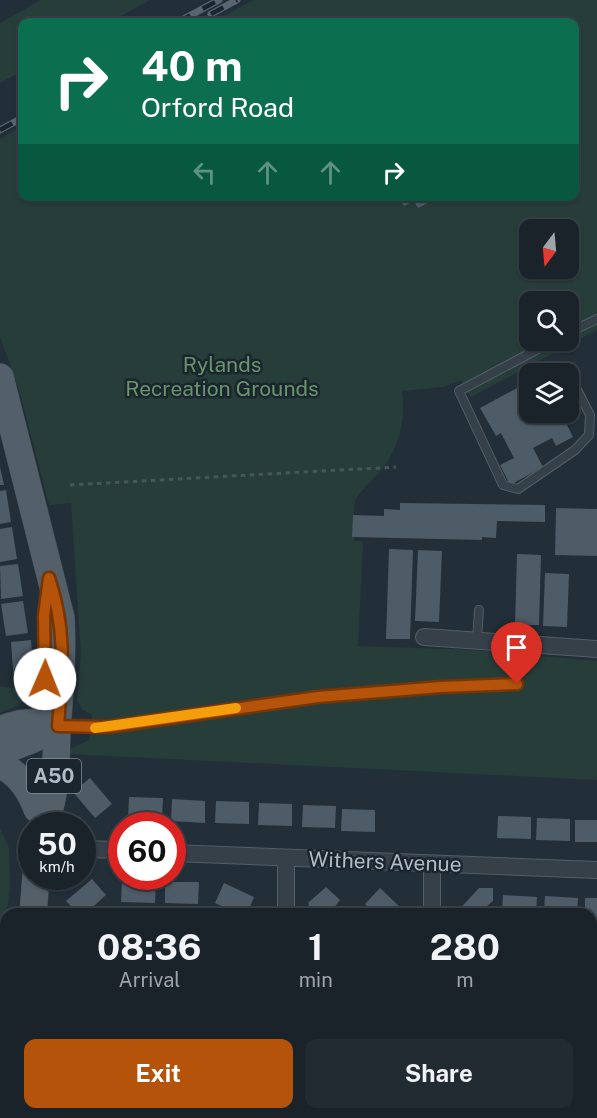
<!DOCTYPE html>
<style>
:root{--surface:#1a232a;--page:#232b32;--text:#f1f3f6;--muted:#9fa4a8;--line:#384047;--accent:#b45309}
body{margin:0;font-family:"Public Sans",sans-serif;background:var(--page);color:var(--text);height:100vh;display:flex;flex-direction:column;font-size:22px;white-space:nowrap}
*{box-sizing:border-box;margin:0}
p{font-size:20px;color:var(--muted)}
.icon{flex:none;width:33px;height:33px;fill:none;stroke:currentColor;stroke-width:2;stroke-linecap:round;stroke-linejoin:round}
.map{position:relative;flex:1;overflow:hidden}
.panel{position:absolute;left:0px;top:908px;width:597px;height:212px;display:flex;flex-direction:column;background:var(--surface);border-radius:18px 18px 0 0;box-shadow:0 2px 4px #0004,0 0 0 2px var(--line)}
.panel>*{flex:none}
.top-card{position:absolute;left:18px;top:18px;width:561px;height:183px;border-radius:12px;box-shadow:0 2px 4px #0004,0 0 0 2px var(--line);background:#0b6e4f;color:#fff;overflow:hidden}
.needle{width:39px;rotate:196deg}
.buttons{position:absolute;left:519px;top:219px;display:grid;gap:12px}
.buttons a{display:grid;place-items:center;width:60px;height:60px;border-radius:12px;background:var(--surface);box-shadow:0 2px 4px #0004,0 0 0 2px var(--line);font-size:30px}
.speed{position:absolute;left:18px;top:812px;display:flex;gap:12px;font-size:30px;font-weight:700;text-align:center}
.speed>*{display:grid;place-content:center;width:78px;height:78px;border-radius:50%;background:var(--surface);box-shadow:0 2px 4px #0004,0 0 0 2px var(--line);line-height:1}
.speed small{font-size:15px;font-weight:400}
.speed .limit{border:9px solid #d22;background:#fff;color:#111}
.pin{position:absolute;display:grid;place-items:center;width:51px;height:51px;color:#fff;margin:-62px -26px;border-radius:50% 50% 50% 0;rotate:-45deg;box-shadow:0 0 6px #0007}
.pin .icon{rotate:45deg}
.me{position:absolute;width:66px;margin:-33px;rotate:1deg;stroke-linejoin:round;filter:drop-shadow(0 0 4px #0008)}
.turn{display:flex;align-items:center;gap:21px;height:126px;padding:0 24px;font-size:27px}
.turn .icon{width:78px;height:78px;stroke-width:2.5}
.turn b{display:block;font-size:42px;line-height:51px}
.lanes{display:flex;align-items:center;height:57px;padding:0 24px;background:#0003;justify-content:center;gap:30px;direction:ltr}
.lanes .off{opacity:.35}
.eta{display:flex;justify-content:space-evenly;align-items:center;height:102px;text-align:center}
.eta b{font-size:36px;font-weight:700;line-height:42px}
.button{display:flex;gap:12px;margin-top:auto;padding:12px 24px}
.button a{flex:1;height:69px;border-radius:12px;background:var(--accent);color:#fff;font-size:24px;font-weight:700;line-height:69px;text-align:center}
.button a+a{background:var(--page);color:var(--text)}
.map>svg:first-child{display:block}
</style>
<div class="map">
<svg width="597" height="1118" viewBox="0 0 597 1118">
<rect width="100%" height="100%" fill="#222f38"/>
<path fill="#273d3a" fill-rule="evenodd" d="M 41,0 L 150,0 L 110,22 L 22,22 L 22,71 L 0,83 L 0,23 Z
M 253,0 L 597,0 L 597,330 L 471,397 L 461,380 L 444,387 L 402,391 C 406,422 399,450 378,474 C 372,481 361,490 356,499 C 352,507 355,531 354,541 L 363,541 L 358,646 L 474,650 L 597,661 L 597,780 L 69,754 L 70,749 L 89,740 L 92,715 L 83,710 L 77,701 L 81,654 L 71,503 L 49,505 L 20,393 L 0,336 L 0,139 L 22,126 L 22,196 L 574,196 L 574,22 L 212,22 ZM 530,230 L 568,230 L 568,268 L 530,268 ZM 530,302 L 568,302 L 568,340 L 530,340 Z
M 0,687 C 11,687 19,689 28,696 L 19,705 L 0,713 Z
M 0,828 L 9,848 L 10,885 L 0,973 Z
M 591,951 L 597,952 L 597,1015 L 591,1017 Z
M 81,1113 L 236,1113 L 237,1118 L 79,1118 Z"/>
<path fill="#4d5c67" d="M 399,196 L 425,196 L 428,203 L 418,208 L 414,201 L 404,206 Z
M 530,381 L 530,412 L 567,412 L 562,415 L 573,437 L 556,446 L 552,438 L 533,448 L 543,467 L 510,485 L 500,465 L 514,458 L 501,433 L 496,436 L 480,408 Z
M 568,396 L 575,408 L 568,412 Z
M 0,467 L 4,485 L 0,485 Z
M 6,490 L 11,522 L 0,524 L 0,491 Z
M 400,503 L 545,505 L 545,522 L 497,521 L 496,538 L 482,537 L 482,540 L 352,537 L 353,515 L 384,516 L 384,509 L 400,510 Z
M 556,508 L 597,509 L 597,556 L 555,555 Z
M 12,527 L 17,559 L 0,562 L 0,529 Z
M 389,549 L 413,550 L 410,639 L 386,639 Z
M 418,550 L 442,551 L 439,622 L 415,621 Z
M 517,554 L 541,555 L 539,625 L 515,625 Z
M 18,564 L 23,596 L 1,599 L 0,566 Z
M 545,573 L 569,574 L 567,627 L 543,626 Z
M 23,601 L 28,633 L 6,636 L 1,604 Z
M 31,640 L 34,682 L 14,683 L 11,642 Z
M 90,778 L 112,804 L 95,818 L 73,792 Z
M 129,797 L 163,798 L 162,820 L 128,819 Z
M 172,799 L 205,801 L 205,823 L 171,821 Z
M 216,801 L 249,802 L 249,824 L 215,823 Z
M 259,803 L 292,804 L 292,826 L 258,825 Z
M 303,805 L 336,806 L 335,828 L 302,827 Z
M 342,809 L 375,810 L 375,832 L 341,831 Z
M 498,816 L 531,817 L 531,839 L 497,838 Z
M 537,818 L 570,819 L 570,841 L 536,840 Z
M 575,820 L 597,820 L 597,842 L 575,842 Z
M 92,879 L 106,895 L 85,914 L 78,914 L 66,901 Z
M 122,880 L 156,881 L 155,903 L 121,902 Z
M 165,882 L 199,882 L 198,904 L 165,903 Z
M 224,883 L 254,897 L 247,914 L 238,914 L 215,903 Z
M 326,887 L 340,900 L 329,914 L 308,914 L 304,910 L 309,905 L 308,903 Z
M 380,888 L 404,911 L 402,914 L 375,914 L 365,904 Z
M 479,888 L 493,888 L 493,901 L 487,906 L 495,914 L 455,914 Z
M 503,895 L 537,897 L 536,914 L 502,914 Z
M 545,896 L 578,898 L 577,914 L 544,914 Z
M 585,898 L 597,898 L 597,920 L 591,920 L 591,914 L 585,914 Z
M 597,1056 L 597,1079 L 591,1081 L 591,1058 Z
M 284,1113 L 285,1118 L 265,1118 L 265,1117 Z
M 411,1113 L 440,1113 L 441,1114 L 438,1118 L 411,1118 L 414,1115 Z"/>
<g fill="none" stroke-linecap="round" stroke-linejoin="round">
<defs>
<path id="lane" d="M 568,333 L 597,319
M 555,340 L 459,391 L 503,485 L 518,489 L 575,450 L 589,435 L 590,415 L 572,380
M 477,641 L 479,610
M 61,727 L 108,727 L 318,697 L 441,687 L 517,684"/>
<path id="street" d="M 424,637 L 597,649
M 82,849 L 122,850
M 172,853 L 597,870
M 286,858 L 286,914
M 432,914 L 432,864
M 0,998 L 6,999
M 313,1113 L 314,1118
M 464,1113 L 466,1118
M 587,1118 L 597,1114"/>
<path id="primary" d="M 0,377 L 61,618 C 63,655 60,691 57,729 C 56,760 57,796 44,825
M 0,730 C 19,722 37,720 56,726
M 0,752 L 31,740 L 58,726
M 0,765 C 19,773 30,790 37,809
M 33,914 L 36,876
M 0,1077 L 6,1058"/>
</defs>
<use href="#lane" stroke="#535e66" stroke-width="10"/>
<use href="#street" stroke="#535e66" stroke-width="18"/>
<use href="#primary" stroke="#424c55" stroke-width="28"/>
<path stroke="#445857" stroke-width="3" stroke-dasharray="4.5 4.5" stroke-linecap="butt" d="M 70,485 L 396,467
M 591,975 L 597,974"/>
<use href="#lane" stroke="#354049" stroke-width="8"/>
<use href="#street" stroke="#354049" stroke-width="16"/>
<use href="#primary" stroke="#536069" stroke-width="27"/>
<defs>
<path id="rail" d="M 211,14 L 237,0
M 178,22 L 219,0
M 0,130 L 22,118"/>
</defs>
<use href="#rail" stroke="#586570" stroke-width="7"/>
<use href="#rail" stroke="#1b252d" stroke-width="4.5" stroke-dasharray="14" stroke-linecap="butt"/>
</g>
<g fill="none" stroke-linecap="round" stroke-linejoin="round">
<defs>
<path id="route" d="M 45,679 L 44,616 L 49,578 C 67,631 62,672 58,726 L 108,727 L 318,697 L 441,687 L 517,684"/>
</defs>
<use href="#route" stroke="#753606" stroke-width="15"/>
<use href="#route" stroke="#b45309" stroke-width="10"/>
<path stroke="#f59e0b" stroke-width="10" d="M 95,728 L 236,708"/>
</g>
<g text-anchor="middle" stroke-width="5" stroke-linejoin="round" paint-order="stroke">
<rect fill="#1b252d" stroke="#838e97" stroke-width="1.5" x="27" y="759" width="54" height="34" rx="4.5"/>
<g font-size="20" font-weight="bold" fill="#b0bbc5">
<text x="54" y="783">A50</text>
</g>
<g font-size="21" fill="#68956c" stroke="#1b252d">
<text x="222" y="372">Rylands<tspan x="222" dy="24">Recreation Grounds</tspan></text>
</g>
<g font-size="21" fill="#b0bbc5" stroke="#1b252d">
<text transform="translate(385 862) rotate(2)" y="7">Withers Avenue</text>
</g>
</g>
</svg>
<div class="buttons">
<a><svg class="needle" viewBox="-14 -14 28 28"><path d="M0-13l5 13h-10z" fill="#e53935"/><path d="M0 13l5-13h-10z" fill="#9fa4a8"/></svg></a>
<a><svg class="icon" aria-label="search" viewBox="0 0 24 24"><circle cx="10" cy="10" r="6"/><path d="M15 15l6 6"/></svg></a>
<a><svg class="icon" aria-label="layers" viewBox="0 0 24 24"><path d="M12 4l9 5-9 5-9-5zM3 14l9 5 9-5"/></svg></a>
</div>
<div class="speed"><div>50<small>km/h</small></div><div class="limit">60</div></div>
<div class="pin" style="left:517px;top:684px;background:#d93025"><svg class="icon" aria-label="arrive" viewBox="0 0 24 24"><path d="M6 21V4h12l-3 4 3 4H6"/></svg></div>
<svg class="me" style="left:45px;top:679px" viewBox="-20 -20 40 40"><circle r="19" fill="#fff"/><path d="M0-13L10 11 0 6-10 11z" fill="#b45309"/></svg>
<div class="top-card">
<div class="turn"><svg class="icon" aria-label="right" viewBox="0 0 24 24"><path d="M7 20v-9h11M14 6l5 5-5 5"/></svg><div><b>40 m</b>Orford Road</div></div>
<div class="lanes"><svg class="icon off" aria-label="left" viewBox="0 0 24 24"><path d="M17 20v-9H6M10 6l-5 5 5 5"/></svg><svg class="icon off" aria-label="ahead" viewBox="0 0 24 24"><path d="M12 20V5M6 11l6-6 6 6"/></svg><svg class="icon off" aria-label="ahead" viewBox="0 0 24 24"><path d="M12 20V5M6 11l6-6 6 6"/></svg><svg class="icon" aria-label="right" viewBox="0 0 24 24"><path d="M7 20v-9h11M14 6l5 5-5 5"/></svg></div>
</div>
<section class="panel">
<div class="eta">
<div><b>08:36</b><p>Arrival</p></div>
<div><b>1</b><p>min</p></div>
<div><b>280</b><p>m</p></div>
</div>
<div class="button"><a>Exit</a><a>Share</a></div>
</section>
</div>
